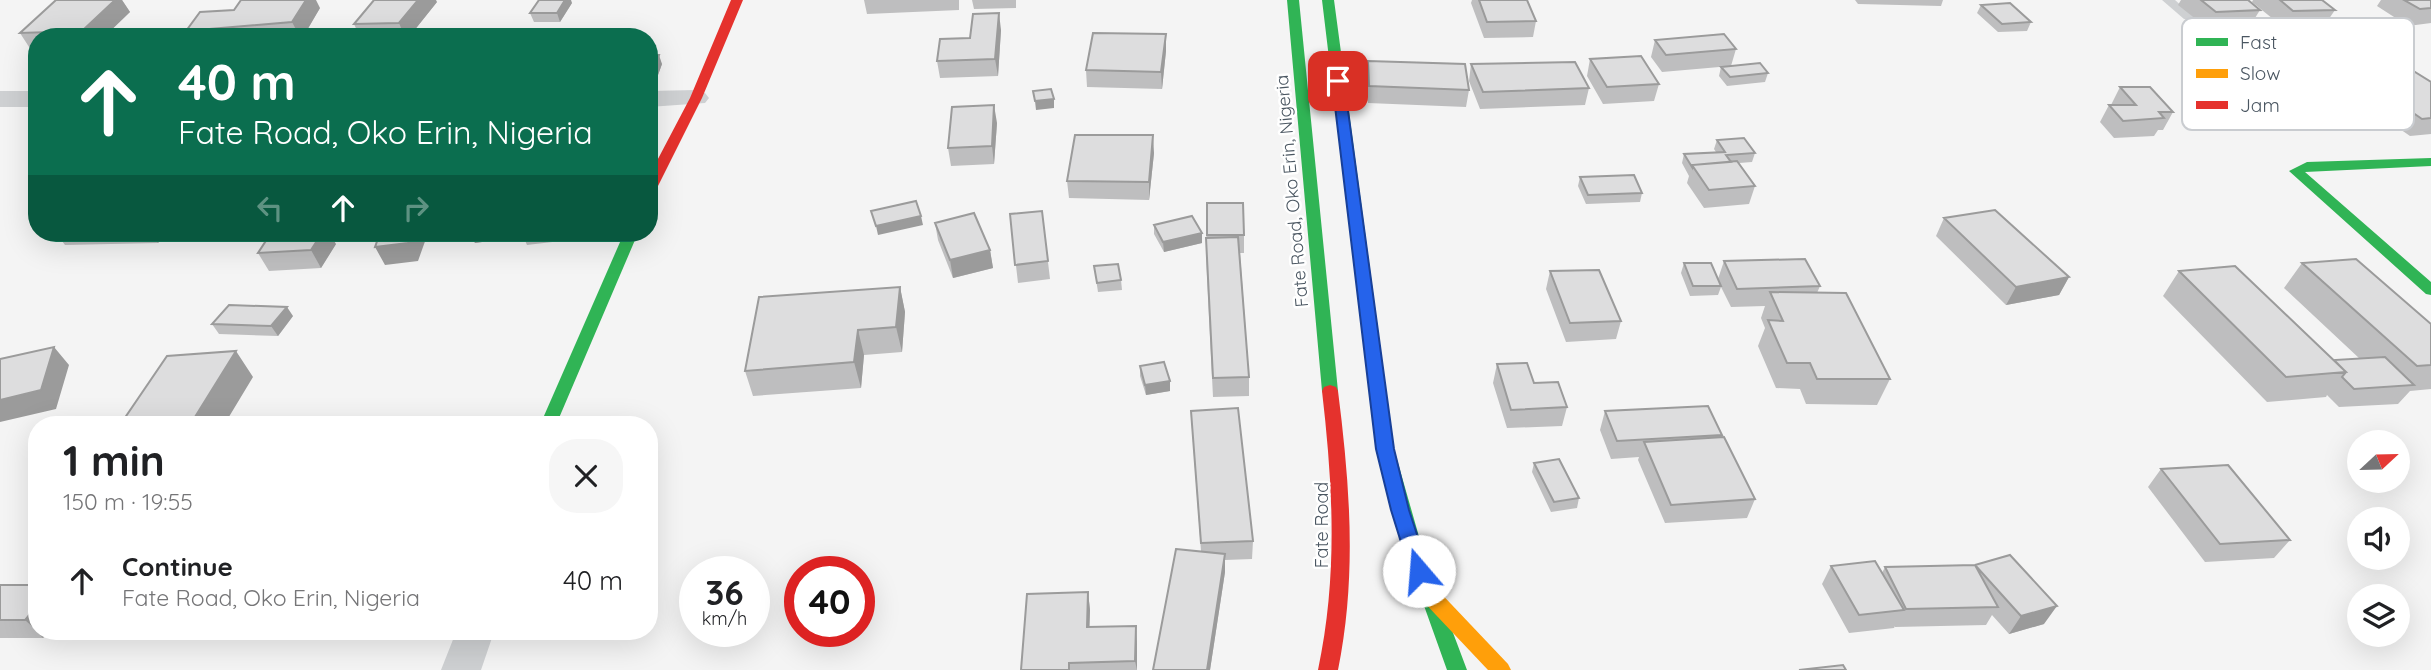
<!DOCTYPE html>
<meta charset="utf-8">
<style>
:root{--surface:#fff;--page:#f6f6f6;--text:#202124;--muted:#757577}
body{margin:0;font-family:Quicksand,sans-serif;background:var(--page);color:var(--text);height:100vh;display:flex;flex-direction:column;font-size:26px;white-space:nowrap}
*{box-sizing:border-box;margin:0}
p{font-size:23px;color:var(--muted)}
.icon{flex:none;width:38px;height:38px;fill:none;stroke:currentColor;stroke-width:2;stroke-linecap:round;stroke-linejoin:round}
.map{position:relative;flex:1;overflow:hidden}
.panel{position:absolute;left:28px;top:416px;width:630px;height:224px;display:flex;flex-direction:column;background:var(--surface);border-radius:28px;box-shadow:0 7px 28px #0002}
.panel>*{flex:none}
.hud{position:absolute;left:28px;top:28px;width:630px;height:214px;border-radius:28px;box-shadow:0 7px 28px #0002;background:#0b6e4f;color:#fff;overflow:hidden}
.needle{width:46px;rotate:68deg}
.fabs{position:absolute;left:2347px;top:430px;display:grid;gap:14px}
.fabs a{display:grid;place-items:center;width:63px;height:63px;border-radius:50%;background:var(--surface);box-shadow:0 7px 28px #0002;font-size:35px}
.speed{position:absolute;left:679px;top:556px;display:flex;gap:14px;font-size:35px;font-weight:700;text-align:center}
.speed>*{display:grid;place-content:center;width:91px;height:91px;border-radius:50%;background:var(--surface);box-shadow:0 7px 28px #0002;line-height:1}
.speed small{font-size:18px;font-weight:400}
.speed .limit{border:10px solid #d22;background:#fff;color:#111}
.pin{position:absolute;display:grid;place-items:center;width:60px;height:60px;color:#fff;margin:-30px;border-radius:14px;box-shadow:0 4px 10px #0006}
.me{position:absolute;width:77px;margin:-38px;rotate:342deg;stroke-linejoin:round;filter:drop-shadow(0 0 5px #0008)}
.turn{display:flex;align-items:center;gap:24px;height:147px;padding:0 35px;font-size:32px}
.turn .icon{width:91px;height:91px;stroke-width:2.5}
.turn b{display:block;font-size:49px;line-height:60px}
.lanes{display:flex;align-items:center;height:66px;padding:0 35px;background:#0003;justify-content:center;gap:35px;direction:ltr}
.lanes .off{opacity:.35}
.round{display:grid;place-items:center;flex:none;width:74px;height:74px;border-radius:28px;background:var(--page)}
.headline{display:flex;align-items:center;justify-content:space-between;height:119px;padding:0 35px}
h1{font-size:42px;font-weight:800;line-height:52px}
ul{padding:0;list-style:none}
li{display:flex;align-items:center;gap:21px;height:91px;padding:0 35px}
li div{flex:1}
li b{display:block;font-size:26px}
li em{font-style:normal}
.map>svg:first-child{display:block}
</style>
<div class="map">
<svg width="2431" height="670" viewBox="0 0 2431 670">
<rect width="100%" height="100%" fill="#f4f4f4"/>
<g fill="none" stroke-linecap="round" stroke-linejoin="round">
<path fill="#ced0d2" fill-rule="evenodd" d="M 2162,0 L 2175,0 L 2194,17 L 2192,19 L 2184,19 Z"/>
<path fill="#ced0d2" fill-rule="evenodd" d="M 696,90 L 705,93 L 709,98 L 705,103 L 649,107 L 649,91 Z
M 0,91 L 37,91 L 37,107 L 0,107 Z
M 456,632 L 494,632 L 481,670 L 441,670 Z"/>
<path fill="#30b455" fill-rule="evenodd" d="M 1287,0 L 1299,0 L 1338,391 L 1336,395 L 1324,395 L 1322,391 Z
M 1322,0 L 1334,0 L 1394,449 L 1426,561 L 1467,670 L 1447,670 L 1408,561 L 1376,449 Z
M 2431,158 L 2431,166 L 2305,172 L 2431,282 L 2431,295 L 2426,294 L 2289,171 L 2307,162 Z
M 624,233 L 638,233 L 556,425 L 540,425 Z"/>
<path fill="#ff9f0a" fill-rule="evenodd" d="M 1426,583 L 1433,585 L 1508,664 L 1511,670 L 1488,670 L 1419,597 L 1417,591 L 1419,585 Z"/>
<path fill="#e5322d" fill-rule="evenodd" d="M 731,0 L 743,0 L 702,98 L 656,190 L 649,194 L 649,176 L 690,98 Z
M 1330,385 L 1336,387 L 1338,391 C 1350,486 1357,576 1338,670 L 1318,670 C 1338,576 1333,486 1322,391 L 1324,387 Z"/>
</g>
<path fill="#bebebf" d="M 56,0 L 122,0 L 130,12 L 104,37 L 37,37 L 37,49 L 31,50 L 20,33 Z
M 864,0 L 959,0 L 959,10 L 867,14 Z
M 972,0 L 1016,0 L 1016,8 L 974,9 Z
M 1472,0 L 1527,0 L 1536,21 L 1533,37 L 1484,38 L 1471,3 Z
M 1855,0 L 1943,0 L 1941,6 L 1858,4 Z
M 2181,0 L 2248,0 L 2260,10 L 2250,26 L 2207,28 L 2178,5 Z
M 2253,0 L 2322,0 L 2335,10 L 2324,26 L 2283,27 L 2252,2 Z
M 2381,0 L 2431,0 L 2431,23 L 2408,26 L 2377,6 Z
M 437,2 L 409,37 L 360,37 L 354,24 Z
M 572,3 L 560,22 L 534,22 L 530,13 Z
M 1981,5 L 2031,22 L 2027,31 L 1998,32 L 1977,13 Z
M 320,8 L 303,37 L 189,37 L 186,31 Z
M 1001,30 L 998,76 L 940,78 L 937,61 L 970,38 Z
M 1166,34 L 1166,51 L 1162,89 L 1087,87 L 1086,70 Z
M 1655,40 L 1736,49 L 1731,66 L 1662,72 L 1651,57 Z
M 649,55 L 662,64 L 658,75 L 649,75 Z
M 1590,59 L 1659,84 L 1654,101 L 1603,104 L 1587,76 Z
M 1368,61 L 1469,90 L 1466,107 L 1368,103 L 1366,78 Z
M 1471,64 L 1589,88 L 1585,105 L 1480,109 L 1469,81 Z
M 1721,67 L 1768,73 L 1765,82 L 1727,86 L 1719,76 Z
M 2347,67 L 2431,82 L 2431,134 L 2410,136 L 2335,84 Z
M 2120,87 L 2173,112 L 2163,130 L 2158,130 L 2154,136 L 2114,138 L 2100,122 L 2109,105 L 2111,105 Z
M 997,123 L 994,164 L 951,166 L 948,148 Z
M 1717,140 L 1755,153 L 1752,162 L 1739,163 L 1755,186 L 1749,204 L 1704,208 L 1687,183 L 1689,176 L 1682,163 L 1684,154 L 1716,152 L 1714,149 Z
M 1154,153 L 1149,200 L 1069,198 L 1067,181 Z
M 1580,177 L 1642,193 L 1640,202 L 1586,204 L 1578,186 Z
M 1207,203 L 1244,235 L 1244,253 L 1240,253 L 1249,377 L 1249,396 L 1213,397 L 1206,256 Z
M 1042,211 L 1050,279 L 1018,283 L 1010,214 Z
M 1944,218 L 2069,277 L 2059,295 L 2006,305 L 1936,236 Z
M 935,223 L 990,250 L 993,268 L 953,278 L 938,240 Z
M 1154,225 L 1202,243 L 1164,252 L 1154,234 Z
M 56,233 L 166,233 L 158,243 L 65,245 Z
M 470,233 L 571,233 L 569,240 L 527,245 L 523,236 L 475,243 Z
M 336,244 L 321,268 L 269,271 L 258,253 Z
M 1724,261 L 1820,286 L 1817,293 L 1890,379 L 1877,405 L 1806,404 L 1800,389 L 1776,388 L 1758,346 L 1765,328 L 1761,318 L 1765,306 L 1731,307 L 1721,287 L 1718,295 L 1690,296 L 1681,273 L 1684,263 L 1718,279 Z
M 2302,263 L 2431,324 L 2431,389 L 2410,391 L 2398,404 L 2339,407 L 2327,395 L 2326,397 L 2267,402 L 2163,296 L 2179,271 L 2334,360 L 2360,359 L 2284,288 Z
M 1094,266 L 1121,280 L 1122,290 L 1098,292 Z
M 1550,271 L 1621,321 L 1616,339 L 1566,342 L 1546,289 Z
M 900,287 L 905,312 L 902,352 L 864,355 L 861,388 L 753,396 L 745,371 Z
M 293,316 L 278,336 L 219,334 L 212,324 Z
M 1497,364 L 1534,383 L 1567,407 L 1562,426 L 1507,428 L 1493,383 Z
M 1140,366 L 1170,381 L 1170,391 L 1146,395 L 1140,376 Z
M 1191,411 L 1253,541 L 1252,559 L 1225,560 L 1225,572 L 1210,670 L 1153,670 L 1201,551 L 1192,429 Z
M 1605,411 L 1722,435 L 1721,438 L 1755,499 L 1747,518 L 1665,523 L 1638,460 L 1639,457 L 1611,459 L 1600,430 Z
M 1534,463 L 1579,498 L 1577,508 L 1551,512 L 1532,472 Z
M 2161,469 L 2290,540 L 2274,558 L 2205,562 L 2148,487 Z
M 1975,565 L 2044,624 L 2009,634 L 1992,615 L 1986,625 L 1895,627 L 1895,626 L 1894,628 L 1849,633 L 1822,584 L 1831,566 L 1882,573 L 1885,567 Z
M 0,585 L 37,585 L 37,632 L 48,632 L 43,638 L 0,638 Z
M 1088,592 L 1090,610 L 1089,627 L 1136,626 L 1137,644 L 1137,670 L 1021,670 Z"/>
<path fill="#9b9b9b" d="M 115,0 L 122,0 L 130,12 L 104,37 L 86,37 L 82,31 Z
M 306,0 L 316,0 L 320,8 L 303,37 L 300,37 L 292,22 Z
M 418,0 L 436,0 L 437,2 L 409,37 L 405,37 L 399,23 Z
M 565,0 L 571,0 L 572,3 L 560,22 L 557,13 Z
M 999,13 L 1001,30 L 998,76 L 995,59 Z
M 1166,34 L 1166,51 L 1162,89 L 1161,72 Z
M 659,55 L 662,64 L 658,75 L 655,66 Z
M 1054,99 L 1054,108 L 1036,110 L 1035,101 Z
M 994,105 L 997,123 L 994,164 L 992,146 Z
M 1153,135 L 1154,153 L 1149,200 L 1149,182 Z
M 921,216 L 923,225 L 878,235 L 876,226 Z
M 151,233 L 166,233 L 158,243 Z
M 322,233 L 329,233 L 336,244 L 321,268 L 311,250 Z
M 412,233 L 428,233 L 418,261 L 385,265 L 375,247 Z
M 479,233 L 521,233 L 523,236 L 475,243 L 470,234 Z
M 566,233 L 571,233 L 569,240 Z
M 1202,233 L 1202,243 L 1164,252 L 1163,242 Z
M 990,250 L 993,268 L 953,278 L 950,260 Z
M 2069,277 L 2059,295 L 2006,305 L 2016,287 Z
M 900,287 L 905,312 L 902,352 L 896,327 Z
M 287,307 L 293,316 L 278,336 L 271,326 Z
M 858,330 L 864,355 L 861,388 L 854,362 Z
M 54,347 L 69,365 L 56,409 L 0,422 L 0,400 Z
M 236,351 L 253,377 L 224,425 L 190,425 Z
M 1170,381 L 1170,391 L 1146,395 L 1145,385 Z
M 1225,554 L 1225,572 L 1210,670 L 1207,670 Z
M 1088,592 L 1090,610 L 1089,645 L 1087,627 Z
M 37,605 L 37,631 L 25,620 Z
M 2057,606 L 2044,624 L 2009,634 L 2021,616 Z
M 1136,626 L 1137,644 L 1137,670 L 1135,661 Z
M 37,632 L 48,632 L 43,638 Z"/>
<path fill="#ddddde" stroke="#9b9b9b" stroke-width="2" d="M 56,0 L 115,0 L 82,31 L 20,33 Z
M 241,0 L 306,0 L 292,22 L 186,31 L 200,12 L 234,10 Z
M 374,0 L 418,0 L 399,23 L 354,24 Z
M 539,0 L 565,0 L 557,13 L 530,13 Z
M 1479,0 L 1527,0 L 1536,21 L 1487,22 Z
M 2201,0 L 2248,0 L 2260,10 L 2216,12 Z
M 2280,0 L 2322,0 L 2335,10 L 2293,11 Z
M 2404,0 L 2431,0 L 2431,8 L 2420,9 Z
M 2010,3 L 2031,22 L 2002,24 L 1981,5 Z
M 999,13 L 995,59 L 937,61 L 940,39 L 970,38 L 973,14 Z
M 1093,33 L 1166,34 L 1161,72 L 1086,70 Z
M 1724,34 L 1736,49 L 1666,55 L 1655,40 Z
M 649,55 L 659,55 L 655,66 L 649,66 Z
M 1641,56 L 1659,84 L 1607,87 L 1590,59 Z
M 1368,61 L 1465,64 L 1469,90 L 1369,86 Z
M 1575,62 L 1589,88 L 1483,92 L 1471,64 Z
M 2399,62 L 2431,82 L 2431,118 L 2422,119 L 2347,67 Z
M 1760,63 L 1768,73 L 1730,77 L 1721,67 Z
M 2120,87 L 2150,87 L 2173,112 L 2159,112 L 2164,118 L 2123,121 L 2109,105 L 2136,105 Z
M 1051,89 L 1054,99 L 1035,101 L 1033,91 Z
M 994,105 L 992,146 L 948,148 L 952,107 Z
M 1075,135 L 1153,135 L 1149,182 L 1067,181 Z
M 1744,138 L 1755,153 L 1726,155 L 1731,162 L 1692,165 L 1692,167 L 1684,154 L 1725,152 L 1717,140 Z
M 1737,161 L 1755,186 L 1709,190 L 1692,165 Z
M 1634,175 L 1642,193 L 1588,195 L 1580,177 Z
M 916,201 L 921,216 L 876,226 L 871,211 Z
M 1207,203 L 1243,203 L 1244,235 L 1207,235 Z
M 1995,210 L 2069,277 L 2016,287 L 1944,218 Z
M 1042,211 L 1048,261 L 1015,265 L 1010,214 Z
M 974,213 L 990,250 L 950,260 L 935,223 Z
M 1192,216 L 1202,233 L 1163,242 L 1154,225 Z
M 271,233 L 322,233 L 311,250 L 258,253 Z
M 380,233 L 412,233 L 408,243 L 375,247 Z
M 1238,237 L 1249,377 L 1213,378 L 1206,238 Z
M 1805,259 L 1820,286 L 1737,289 L 1724,261 Z
M 2356,259 L 2431,324 L 2431,365 L 2417,366 L 2302,263 Z
M 1684,263 L 1711,263 L 1721,286 L 1693,286 Z
M 1118,264 L 1121,280 L 1097,283 L 1094,266 Z
M 2235,266 L 2346,372 L 2286,377 L 2179,271 Z
M 1599,270 L 1621,321 L 1570,323 L 1550,271 Z
M 900,287 L 896,327 L 858,330 L 854,362 L 745,371 L 759,297 Z
M 1770,292 L 1846,293 L 1890,379 L 1817,379 L 1810,363 L 1787,363 L 1768,320 L 1783,321 Z
M 229,305 L 287,307 L 271,326 L 212,324 Z
M 54,347 L 41,390 L 0,400 L 0,359 Z
M 236,351 L 190,425 L 120,425 L 167,356 Z
M 2385,357 L 2414,385 L 2354,389 L 2342,377 L 2346,372 L 2334,360 Z
M 1164,362 L 1170,381 L 1145,385 L 1140,366 Z
M 1527,363 L 1534,383 L 1558,382 L 1567,407 L 1511,410 L 1497,364 Z
M 1708,406 L 1722,435 L 1617,441 L 1605,411 Z
M 1238,408 L 1253,541 L 1201,543 L 1191,411 Z
M 1724,437 L 1755,499 L 1671,505 L 1644,442 Z
M 1559,459 L 1579,498 L 1554,502 L 1534,463 Z
M 2228,465 L 2290,540 L 2220,544 L 2161,469 Z
M 1176,549 L 1225,554 L 1207,670 L 1153,670 Z
M 2010,555 L 2057,606 L 2021,616 L 1975,565 L 1998,607 L 1906,609 L 1885,567 L 1975,565 Z
M 1875,561 L 1904,610 L 1859,615 L 1831,566 Z
M 0,585 L 37,585 L 37,605 L 25,620 L 0,620 Z
M 1088,592 L 1087,627 L 1136,626 L 1135,661 L 1069,663 L 1069,670 L 1021,670 L 1027,594 Z
M 1843,665 L 1846,670 L 1799,670 Z"/>
<path fill="#2563eb" stroke="#184099" stroke-width="2" d="M 1338,78 L 1344,81 L 1394,449 L 1409,510 L 1429,571 L 1426,576 L 1419,579 L 1413,576 L 1410,571 L 1391,510 L 1376,449 L 1332,81 Z"/>
<g text-anchor="middle" stroke-width="5" stroke-linejoin="round" paint-order="stroke">
<g font-size="18" fill="#4a5661" stroke="#fff">
<text transform="translate(1292 191) rotate(-95)" y="6">Fate Road, Oko Erin, Nigeria</text>
<text transform="translate(1322 525) rotate(-90)" y="6">Fate Road</text>
</g>
</g>
<rect x="2182" y="18" width="232" height="112" rx="10" fill="#fff" stroke="#c9ccd0" stroke-width="2"/>
<rect x="2196" y="38" width="32" height="8" fill="#30b455"/>
<rect x="2196" y="69" width="32" height="9" fill="#ff9f0a"/>
<rect x="2196" y="101" width="32" height="8" fill="#e5322d"/>
<g font-size="19" fill="#4a5661">
<text x="2240" y="49">Fast</text>
<text x="2240" y="80">Slow</text>
<text x="2240" y="112">Jam</text>
</g>
</svg>
<div class="fabs">
<a><svg class="needle" viewBox="-14 -14 28 28"><path d="M0-13l5 13h-10z" fill="#e53935"/><path d="M0 13l5-13h-10z" fill="#757577"/></svg></a>
<a><svg class="icon" aria-label="sound" viewBox="0 0 24 24"><path d="M4 9h4l5-4v14l-5-4H4zM17 9q2 3 0 6"/></svg></a>
<a><svg class="icon" aria-label="layers" viewBox="0 0 24 24"><path d="M12 4l9 5-9 5-9-5zM3 14l9 5 9-5"/></svg></a>
</div>
<div class="speed"><div>36<small>km/h</small></div><div class="limit">40</div></div>
<div class="pin" style="left:1338px;top:81px;background:#d93025"><svg class="icon" aria-label="arrive" viewBox="0 0 24 24"><path d="M6 21V4h12l-3 4 3 4H6"/></svg></div>
<svg class="me" style="left:1419px;top:571px" viewBox="-20 -20 40 40"><circle r="19" fill="#fff"/><path d="M0-13L10 11 0 6-10 11z" fill="#2563eb"/></svg>
<div class="hud">
<div class="turn"><svg class="icon" aria-label="ahead" viewBox="0 0 24 24"><path d="M12 20V5M6 11l6-6 6 6"/></svg><div><b>40 m</b>Fate Road, Oko Erin, Nigeria</div></div>
<div class="lanes"><svg class="icon off" aria-label="left" viewBox="0 0 24 24"><path d="M17 20v-9H6M10 6l-5 5 5 5"/></svg><svg class="icon" aria-label="ahead" viewBox="0 0 24 24"><path d="M12 20V5M6 11l6-6 6 6"/></svg><svg class="icon off" aria-label="right" viewBox="0 0 24 24"><path d="M7 20v-9h11M14 6l5 5-5 5"/></svg></div>
</div>
<section class="panel">
<div class="headline"><div><h1>1 min</h1><p>150 m · 19:55</p></div><a class="round"><svg class="icon" aria-label="close" viewBox="0 0 24 24"><path d="M6 6l12 12M18 6L6 18"/></svg></a></div>
<ul>
<li><svg class="icon" aria-label="ahead" viewBox="0 0 24 24"><path d="M12 20V5M6 11l6-6 6 6"/></svg><div><b>Continue</b><p>Fate Road, Oko Erin, Nigeria</p></div><em>40 m</em></li>
</ul>
</section>
</div>
